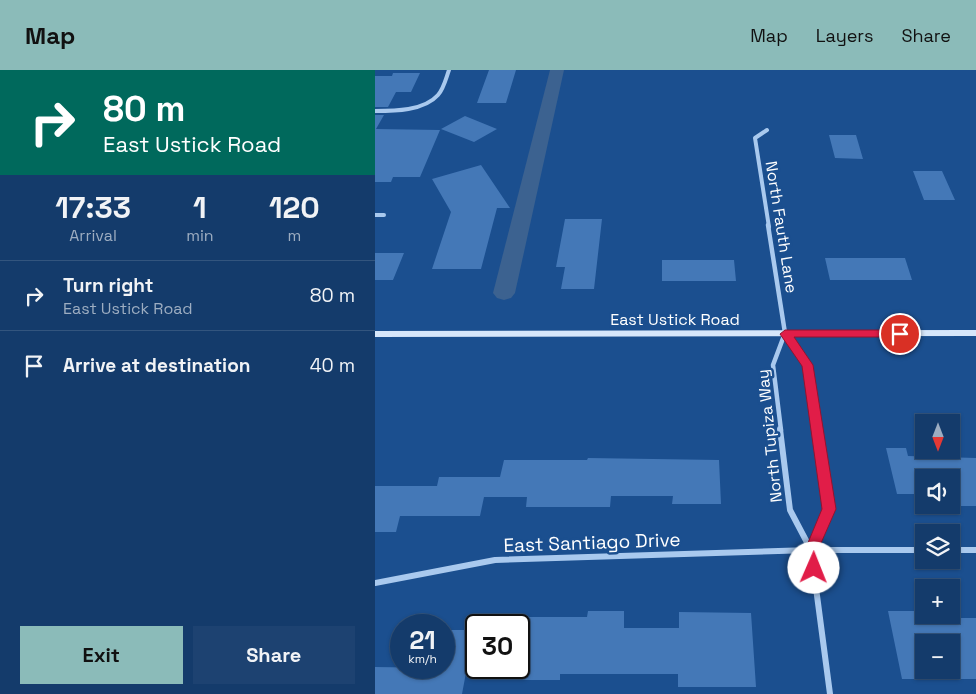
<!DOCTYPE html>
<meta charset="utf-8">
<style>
:root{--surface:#143b6b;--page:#1d4271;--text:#f1f3f6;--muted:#9dadc1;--line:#33557e;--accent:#8bbbb9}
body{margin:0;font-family:"Space Grotesk",sans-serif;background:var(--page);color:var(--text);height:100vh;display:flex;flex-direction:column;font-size:19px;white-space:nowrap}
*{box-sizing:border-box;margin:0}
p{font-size:16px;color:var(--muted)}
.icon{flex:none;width:28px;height:28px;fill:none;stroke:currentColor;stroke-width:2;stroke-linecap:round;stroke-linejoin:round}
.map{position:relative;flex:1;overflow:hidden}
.sheet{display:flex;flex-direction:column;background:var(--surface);width:375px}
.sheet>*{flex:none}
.top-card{background:#00695c;color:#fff;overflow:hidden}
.needle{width:32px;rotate:180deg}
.controls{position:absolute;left:540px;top:344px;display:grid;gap:10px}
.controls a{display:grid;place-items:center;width:45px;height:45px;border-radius:0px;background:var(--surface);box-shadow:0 1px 4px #0004,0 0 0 1px var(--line);font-size:25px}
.speed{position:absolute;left:15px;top:544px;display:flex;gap:10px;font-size:25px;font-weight:700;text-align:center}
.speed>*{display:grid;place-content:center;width:65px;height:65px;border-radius:50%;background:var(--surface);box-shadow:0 1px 4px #0004,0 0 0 1px var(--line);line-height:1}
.speed small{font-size:12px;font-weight:400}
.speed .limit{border:2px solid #111;border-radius:8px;background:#fff;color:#111}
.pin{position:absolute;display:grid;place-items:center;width:42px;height:42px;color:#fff;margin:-21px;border:2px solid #fff;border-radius:50%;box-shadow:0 1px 5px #0007}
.me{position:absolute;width:55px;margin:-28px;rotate:1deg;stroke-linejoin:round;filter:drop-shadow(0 0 4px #0008)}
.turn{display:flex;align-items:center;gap:18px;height:105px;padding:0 20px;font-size:22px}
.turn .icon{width:65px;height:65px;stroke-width:2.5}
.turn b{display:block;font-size:35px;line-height:42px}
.eta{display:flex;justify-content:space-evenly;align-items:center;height:85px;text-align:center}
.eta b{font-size:30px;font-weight:600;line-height:35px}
.cta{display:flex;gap:10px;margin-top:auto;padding:10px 20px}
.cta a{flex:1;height:58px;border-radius:0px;background:var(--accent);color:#111;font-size:20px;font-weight:600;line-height:58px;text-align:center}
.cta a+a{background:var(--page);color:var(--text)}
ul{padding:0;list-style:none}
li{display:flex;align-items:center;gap:15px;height:70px;padding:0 20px;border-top:1px solid var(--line)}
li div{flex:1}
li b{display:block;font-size:19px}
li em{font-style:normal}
header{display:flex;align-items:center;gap:30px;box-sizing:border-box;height:70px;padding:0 25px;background:var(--accent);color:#111}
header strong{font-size:24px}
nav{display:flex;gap:28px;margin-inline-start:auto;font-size:18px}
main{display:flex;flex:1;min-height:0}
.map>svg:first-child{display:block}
</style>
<header>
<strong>Map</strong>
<nav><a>Map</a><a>Layers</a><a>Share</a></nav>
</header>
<main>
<section class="sheet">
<div class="top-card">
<div class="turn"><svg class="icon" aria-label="right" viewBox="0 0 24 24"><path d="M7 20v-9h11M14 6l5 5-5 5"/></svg><div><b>80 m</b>East Ustick Road</div></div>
</div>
<div class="eta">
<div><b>17:33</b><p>Arrival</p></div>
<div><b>1</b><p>min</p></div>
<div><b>120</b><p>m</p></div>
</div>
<ul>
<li><svg class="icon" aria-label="right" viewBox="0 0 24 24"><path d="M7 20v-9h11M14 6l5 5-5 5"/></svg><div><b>Turn right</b><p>East Ustick Road</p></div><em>80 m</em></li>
<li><svg class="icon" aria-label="arrive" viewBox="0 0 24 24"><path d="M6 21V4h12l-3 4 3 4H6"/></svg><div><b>Arrive at destination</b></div><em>40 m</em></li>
</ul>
<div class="cta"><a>Exit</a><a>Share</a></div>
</section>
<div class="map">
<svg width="601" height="624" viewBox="0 0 601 624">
<rect width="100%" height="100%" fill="#1b4f8f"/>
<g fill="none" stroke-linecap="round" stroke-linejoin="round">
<path fill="#3c6290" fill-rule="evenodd" d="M 175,0 L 189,0 L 140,223 L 136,228 L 129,230 L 122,228 L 118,223 Z"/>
</g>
<path fill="#4478b7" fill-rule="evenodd" d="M 114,0 L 141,0 L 131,33 L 102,33 Z
M 18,3 L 45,3 L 36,22 L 21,22 L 13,37 L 0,37 L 0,6 L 17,6 Z
M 0,45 L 9,45 L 1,59 L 65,60 L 45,107 L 18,107 L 16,112 L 0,112 Z
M 90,46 L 122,59 L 99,72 L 66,59 Z
M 454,65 L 481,65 L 488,89 L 460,88 Z
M 106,95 L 135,138 L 122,138 L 106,199 L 57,199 L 76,142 L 57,109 Z
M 538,101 L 567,101 L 580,130 L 549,130 Z
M 190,149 L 227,149 L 219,219 L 186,219 L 190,197 L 181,197 Z
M 0,183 L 29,183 L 18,210 L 0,210 Z
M 450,188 L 530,188 L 537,210 L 455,210 Z
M 287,190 L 359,190 L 361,211 L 287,211 Z
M 511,378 L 531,378 L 533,386 L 601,388 L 601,436 L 545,436 L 542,424 L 522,424 ZM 549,408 L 576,408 L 576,435 L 549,435 Z
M 213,388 L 344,390 L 346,434 L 297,434 L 298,426 L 236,426 L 235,437 L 151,437 L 152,427 L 109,427 L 105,446 L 25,446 L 21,462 L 0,462 L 0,416 L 62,416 L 64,407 L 125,407 L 129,390 L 212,390 Z
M 213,541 L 249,541 L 249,558 L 304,558 L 304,542 L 376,543 L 381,617 L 303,617 L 303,604 L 185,604 L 185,610 L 144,610 L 144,547 L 212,547 Z
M 513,541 L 549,541 L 549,545 L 576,545 L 576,541 L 582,541 L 584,548 L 601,548 L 601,609 L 527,609 ZM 549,572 L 576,572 L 576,600 L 549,600 Z
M 69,560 L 99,560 L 87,624 L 0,624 L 0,597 L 69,598 Z"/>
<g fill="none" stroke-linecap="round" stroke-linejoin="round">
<path stroke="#a9c9ee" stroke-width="4" d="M 0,41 C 19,41 49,41 63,25 C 69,18 71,8 74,0
M 392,60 L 380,68 L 394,157
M 0,145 L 9,145"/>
<path stroke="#a9c9ee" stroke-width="4.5" d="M 393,155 L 410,263
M 410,263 L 432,295 L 442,360
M 406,360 L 398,295 L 410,263"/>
<path stroke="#a9c9ee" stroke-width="6" d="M 405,359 L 415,440 L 436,480 L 454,439 L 442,359
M 436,480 L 455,624
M 576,480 L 601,480
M 0,513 L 120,490 L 436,480 L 549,480"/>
<path fill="#d6e6fa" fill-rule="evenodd" d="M 601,260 L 601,266 L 0,267 L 0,261 Z"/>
</g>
<path fill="#e11d48" stroke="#92132f" d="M 410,260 L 525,260 L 530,264 L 525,267 L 419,267 L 438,295 L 461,439 L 443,480 L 446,498 L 444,502 L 439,504 L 434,502 L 430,480 L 447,439 L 427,296 L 405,264 Z"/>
<g text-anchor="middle" stroke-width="5" stroke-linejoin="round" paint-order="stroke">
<g font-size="16" fill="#fff" stroke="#1b4f8f">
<text transform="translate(407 157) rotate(81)" y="6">North Fauth Lane</text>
<text x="300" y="255">East Ustick Road</text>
<text transform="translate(394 366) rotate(-96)" y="6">North Tupiza Way</text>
</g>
<g font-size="19" fill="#fff" stroke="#1b4f8f">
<text transform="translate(217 472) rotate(-2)" y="7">East Santiago Drive</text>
</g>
</g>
</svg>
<div class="controls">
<a><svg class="needle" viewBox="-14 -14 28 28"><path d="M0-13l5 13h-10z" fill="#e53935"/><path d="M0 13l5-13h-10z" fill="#9dadc1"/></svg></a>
<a><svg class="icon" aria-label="sound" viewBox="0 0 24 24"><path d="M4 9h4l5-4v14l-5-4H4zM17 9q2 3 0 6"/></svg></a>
<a><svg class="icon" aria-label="layers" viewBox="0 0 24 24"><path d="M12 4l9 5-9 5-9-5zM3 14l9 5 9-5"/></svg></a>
<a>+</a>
<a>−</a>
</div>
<div class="speed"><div>21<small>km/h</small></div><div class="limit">30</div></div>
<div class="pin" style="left:525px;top:264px;background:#d93025"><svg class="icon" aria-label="arrive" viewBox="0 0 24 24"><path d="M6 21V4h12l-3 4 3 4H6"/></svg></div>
<svg class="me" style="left:439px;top:498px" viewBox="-20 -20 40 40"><circle r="19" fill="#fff"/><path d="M0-13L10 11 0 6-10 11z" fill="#e11d48"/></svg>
</div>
</main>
